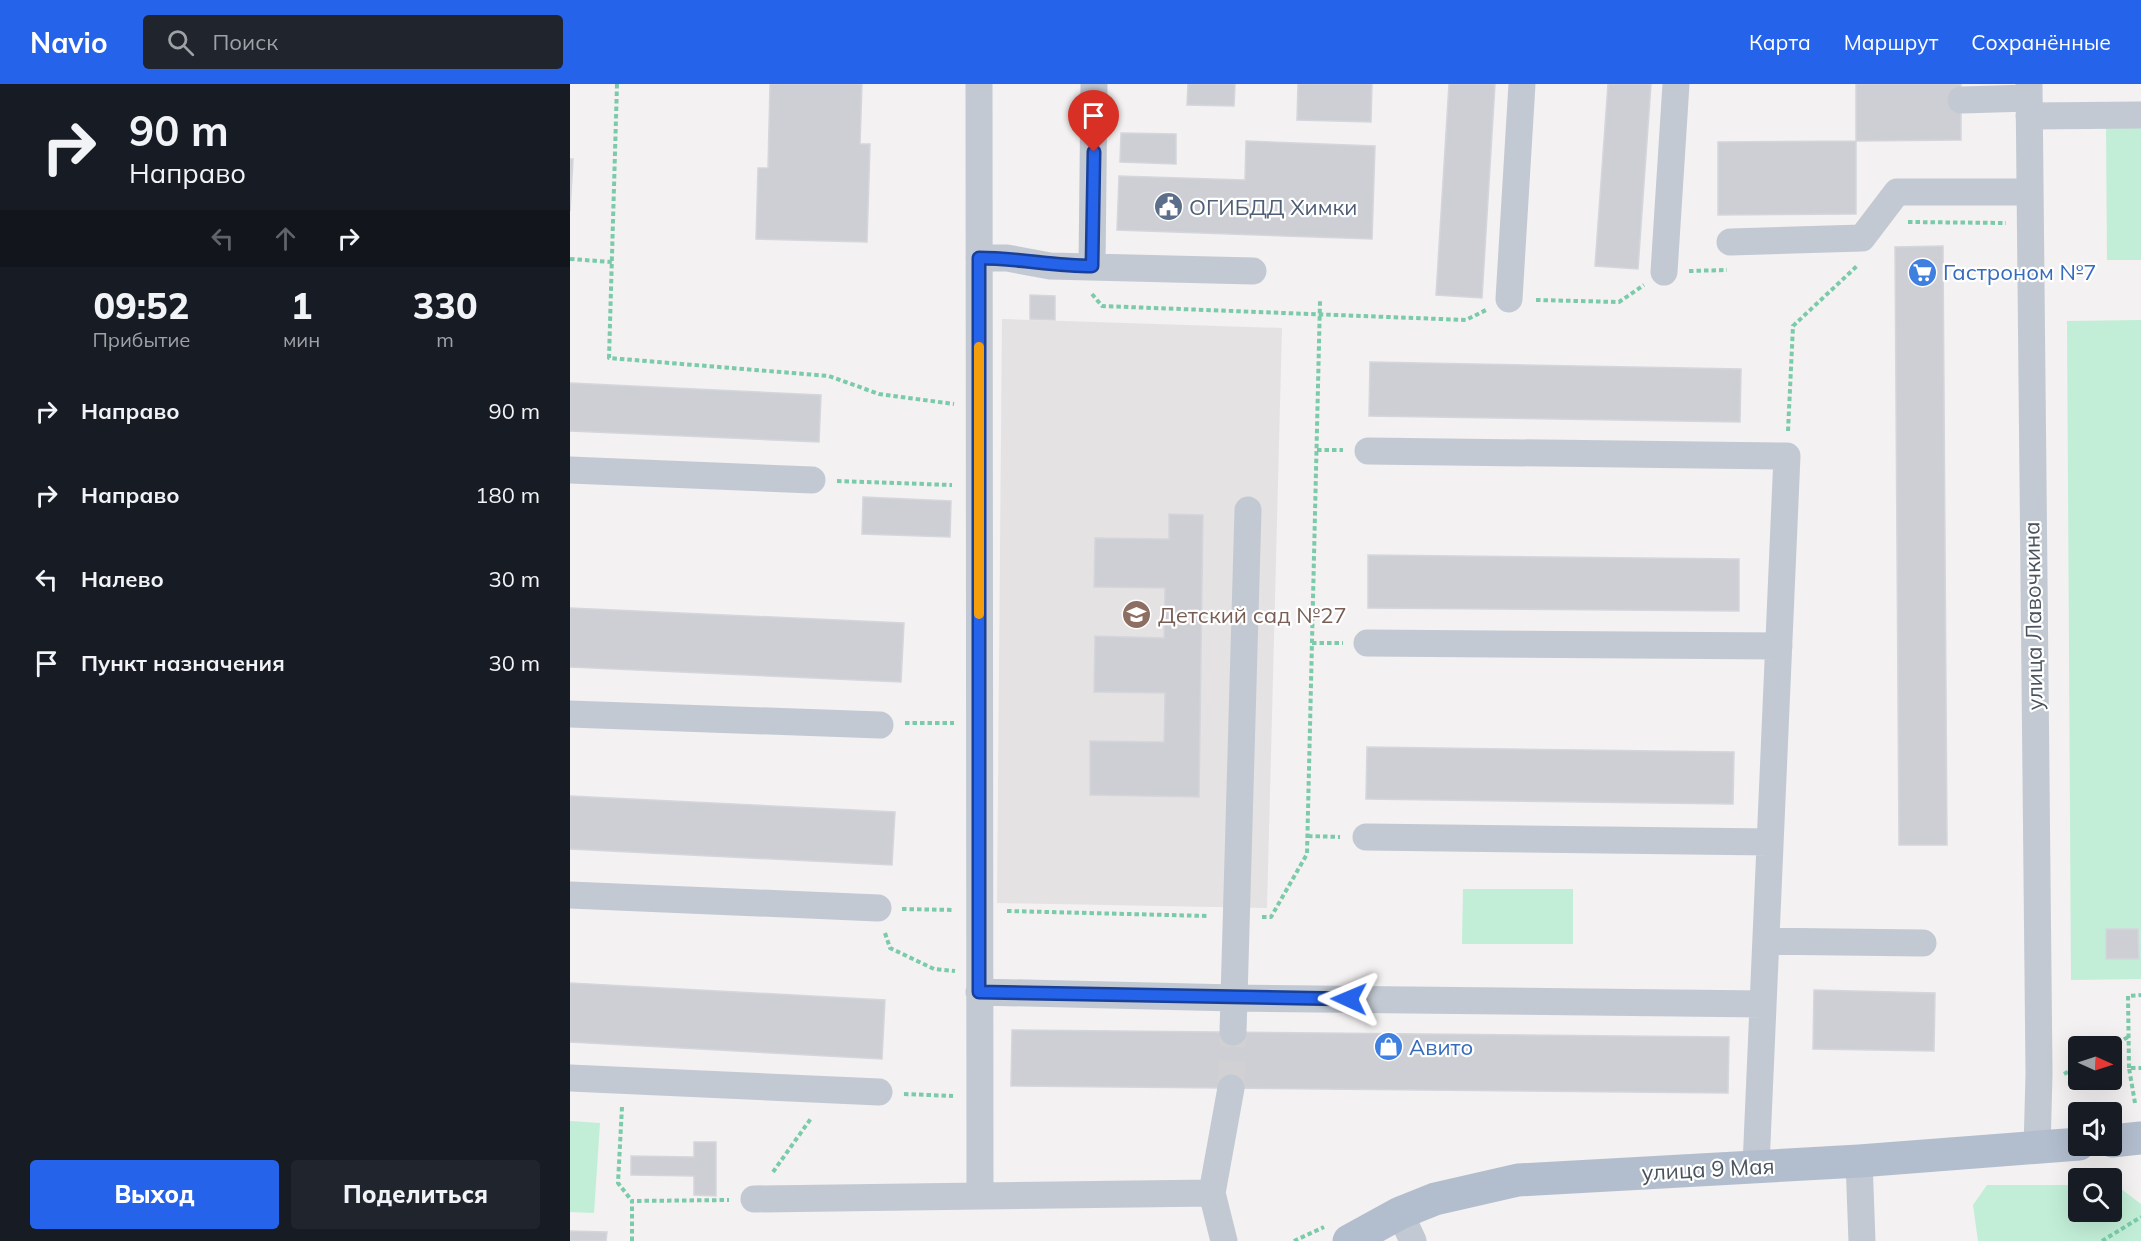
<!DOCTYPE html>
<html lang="ru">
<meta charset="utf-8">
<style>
:root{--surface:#171b24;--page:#20242c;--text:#f1f3f6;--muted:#9ea1a6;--accent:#2563eb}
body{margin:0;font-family:Mulish,sans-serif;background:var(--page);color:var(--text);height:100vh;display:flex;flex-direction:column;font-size:22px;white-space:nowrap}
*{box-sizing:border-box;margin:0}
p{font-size:20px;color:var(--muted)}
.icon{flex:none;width:33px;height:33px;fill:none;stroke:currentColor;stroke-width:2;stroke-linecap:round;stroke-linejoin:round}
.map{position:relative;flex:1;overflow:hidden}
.details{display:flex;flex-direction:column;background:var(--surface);width:570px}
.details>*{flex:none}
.hud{background:#171b24;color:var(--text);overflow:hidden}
.needle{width:39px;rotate:93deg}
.controls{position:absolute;left:1498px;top:952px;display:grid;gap:12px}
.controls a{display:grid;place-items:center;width:54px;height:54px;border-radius:6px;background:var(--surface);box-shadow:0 6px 24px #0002;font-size:30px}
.pin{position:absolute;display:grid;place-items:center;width:51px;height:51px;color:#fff;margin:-62px -26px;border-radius:50% 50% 50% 0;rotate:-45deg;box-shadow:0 0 6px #0007}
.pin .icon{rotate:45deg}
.me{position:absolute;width:66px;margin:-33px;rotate:271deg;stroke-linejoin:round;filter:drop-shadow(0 0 4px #0008)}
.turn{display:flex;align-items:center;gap:21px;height:126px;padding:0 30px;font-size:27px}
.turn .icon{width:78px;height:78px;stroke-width:2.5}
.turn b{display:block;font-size:42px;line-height:51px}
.lanes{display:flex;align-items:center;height:57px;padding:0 30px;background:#0003;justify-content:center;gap:30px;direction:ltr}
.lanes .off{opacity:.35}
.eta{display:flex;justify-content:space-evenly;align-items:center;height:102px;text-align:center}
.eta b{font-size:36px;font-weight:800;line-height:42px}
.action{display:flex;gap:12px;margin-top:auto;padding:12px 30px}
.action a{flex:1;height:69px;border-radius:6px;background:var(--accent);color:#fff;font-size:24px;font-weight:800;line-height:69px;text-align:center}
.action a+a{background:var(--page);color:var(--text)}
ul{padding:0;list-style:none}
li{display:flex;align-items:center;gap:18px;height:84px;padding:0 30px}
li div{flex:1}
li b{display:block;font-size:22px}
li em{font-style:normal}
header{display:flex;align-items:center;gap:36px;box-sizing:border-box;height:84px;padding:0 30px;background:var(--accent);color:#fff}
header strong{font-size:28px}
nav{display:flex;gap:33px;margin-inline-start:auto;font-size:21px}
.search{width:420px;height:54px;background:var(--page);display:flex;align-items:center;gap:15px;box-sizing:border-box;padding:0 21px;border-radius:6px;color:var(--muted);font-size:22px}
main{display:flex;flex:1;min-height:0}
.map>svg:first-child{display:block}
</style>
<header>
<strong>Navio</strong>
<div class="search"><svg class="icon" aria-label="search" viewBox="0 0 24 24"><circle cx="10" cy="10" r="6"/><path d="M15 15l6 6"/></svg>Поиск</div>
<nav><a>Карта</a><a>Маршрут</a><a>Сохранённые</a></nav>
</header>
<main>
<section class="details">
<div class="hud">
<div class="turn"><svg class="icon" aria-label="right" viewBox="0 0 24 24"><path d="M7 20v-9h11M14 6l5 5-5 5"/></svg><div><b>90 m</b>Направо</div></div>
<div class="lanes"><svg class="icon off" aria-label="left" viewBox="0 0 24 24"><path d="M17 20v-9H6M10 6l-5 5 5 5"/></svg><svg class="icon off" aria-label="ahead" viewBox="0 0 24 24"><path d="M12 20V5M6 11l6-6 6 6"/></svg><svg class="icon" aria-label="right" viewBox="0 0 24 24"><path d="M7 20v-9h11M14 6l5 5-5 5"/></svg></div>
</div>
<div class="eta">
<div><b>09:52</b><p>Прибытие</p></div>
<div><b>1</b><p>мин</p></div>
<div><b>330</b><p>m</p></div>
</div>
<ul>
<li><svg class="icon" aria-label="right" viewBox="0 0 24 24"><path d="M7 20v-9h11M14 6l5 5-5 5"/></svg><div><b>Направо</b></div><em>90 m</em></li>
<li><svg class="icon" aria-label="right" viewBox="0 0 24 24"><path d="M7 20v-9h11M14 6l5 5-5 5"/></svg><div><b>Направо</b></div><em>180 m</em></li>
<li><svg class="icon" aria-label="left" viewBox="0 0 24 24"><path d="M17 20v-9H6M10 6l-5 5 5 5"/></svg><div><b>Налево</b></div><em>30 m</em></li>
<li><svg class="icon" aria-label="arrive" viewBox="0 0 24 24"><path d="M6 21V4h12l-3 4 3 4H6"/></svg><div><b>Пункт назначения</b></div><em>30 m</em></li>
</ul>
<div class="action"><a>Выход</a><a>Поделиться</a></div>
</section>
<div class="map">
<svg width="1571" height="1157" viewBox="0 0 1571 1157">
<rect width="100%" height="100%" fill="#f3f1f1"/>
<path fill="#e4e2e2" d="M 432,235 L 712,244 L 697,824 L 427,819 Z"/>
<path fill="#c2eed7" d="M 1571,40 L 1571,176 L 1537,176 L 1536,41 Z
M 1571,236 L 1571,895 L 1501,896 L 1497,237 Z
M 893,805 L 1003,805 L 1003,860 L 892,860 Z
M 0,1037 L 30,1039 L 24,1129 L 0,1128 Z
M 1417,1101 L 1509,1101 L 1509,1128 L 1542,1128 L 1542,1101 L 1546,1101 L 1571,1120 L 1571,1157 L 1408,1157 L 1403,1121 Z"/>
<path fill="#cecfd5" stroke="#d5d6dc" stroke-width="1.5" d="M 200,0 L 292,0 L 290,60 L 300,60 L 297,158 L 186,155 L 188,84 L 198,84 Z
M 618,0 L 665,0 L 664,22 L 617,21 Z
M 728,0 L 802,0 L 801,38 L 727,36 Z
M 879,0 L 925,0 L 912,214 L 866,211 Z
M 1038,0 L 1081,0 L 1068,185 L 1025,182 Z
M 1286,0 L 1391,0 L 1391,56 L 1286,57 Z
M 551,49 L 606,50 L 606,80 L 550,78 Z
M 676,57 L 805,62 L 802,155 L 547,146 L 549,92 L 675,96 Z
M 1286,57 L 1286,130 L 1148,131 L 1148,58 Z
M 0,75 L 3,75 L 0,127 Z
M 1373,162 L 1377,761 L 1329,761 L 1325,163 Z
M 460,211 L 485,212 L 485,236 L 460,235 Z
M 800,278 L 1171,285 L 1170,338 L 799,332 Z
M 0,299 L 251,311 L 249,358 L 0,347 Z
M 293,413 L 381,417 L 380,453 L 292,450 Z
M 599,430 L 633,431 L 629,713 L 520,711 L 520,657 L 594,658 L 595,609 L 524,608 L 525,552 L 594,554 L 595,504 L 524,503 L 525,454 L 599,455 Z
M 798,471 L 1169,475 L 1169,527 L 798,524 Z
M 0,524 L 334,539 L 331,598 L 0,583 Z
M 797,663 L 1164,668 L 1163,720 L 796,715 Z
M 0,712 L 325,728 L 322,781 L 0,765 Z
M 1536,845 L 1568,845 L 1569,875 L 1536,875 Z
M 0,899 L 315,916 L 312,975 L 0,958 Z
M 1244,906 L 1365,909 L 1364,967 L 1243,965 Z
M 442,946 L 1159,953 L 1158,1009 L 441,1002 Z
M 124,1058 L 146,1058 L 146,1112 L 124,1111 L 124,1092 L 61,1091 L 61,1072 L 124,1073 Z
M 0,1147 L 37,1148 L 36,1157 L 0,1157 Z"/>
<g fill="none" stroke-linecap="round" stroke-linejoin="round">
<path stroke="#d1d1d3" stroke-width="27" stroke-dasharray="27 14" stroke-linecap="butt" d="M 661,1004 L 663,948"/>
<path stroke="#7bcbaa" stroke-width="4" stroke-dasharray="4.5 3" stroke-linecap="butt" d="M 47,0 L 39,274 L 259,292 L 309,310 L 384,320
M 1338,138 L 1436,139
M 0,175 L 42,178
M 1119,187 L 1157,186
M 522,210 L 532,222 L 896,236 L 916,226
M 966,216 L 1049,218 L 1074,201
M 1218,347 L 1223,242 L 1287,182
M 747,366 L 773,366
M 267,397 L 382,401
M 742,559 L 773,559
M 335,639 L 384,639
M 738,752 L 770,753
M 332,825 L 384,826
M 437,827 L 639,832
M 692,833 L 701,833 L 737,770 L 750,217
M 315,849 L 320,864 L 364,885 L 385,887
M 1541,963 L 1558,953
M 1559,984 L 1558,912 L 1571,911
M 1494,990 L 1509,982
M 334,1010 L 383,1012
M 1565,1019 L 1559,984 L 1571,984
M 52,1023 L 48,1099 L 62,1117
M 203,1088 L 242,1033
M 62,1157 L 62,1117 L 159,1116
M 724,1157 L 754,1143
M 1532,1157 L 1571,1133"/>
<path stroke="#c2c9d2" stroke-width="27" d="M 409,0 L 410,1112
M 1459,0 L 1469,990 L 1467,1065
M 1391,16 L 1459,14
M 1459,32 L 1571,31
M 1160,158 L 1292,154 L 1327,108 L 1458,108
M 409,174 L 437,174 L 480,182 L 683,187
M 522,182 L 524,0
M 1094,188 L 1106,0
M 939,215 L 952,0
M 798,367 L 1217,372 L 1186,1082
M 0,386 L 242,396
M 678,426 L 664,914 L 1193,920
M 797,559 L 1209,562
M 0,630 L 310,641
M 796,753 L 1200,758
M 0,811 L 308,824
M 1196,857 L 1353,859
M 409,908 L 664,914 L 663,948
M 0,994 L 309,1008
M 1289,1077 L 1292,1157
M 184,1115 L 642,1109
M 830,1129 L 843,1157
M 654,1157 L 642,1109 L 661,1004"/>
<path stroke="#b2bdce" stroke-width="33" d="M 1542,1057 L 1571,1054
M 779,1157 L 830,1129 L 865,1115 L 948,1096 L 1289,1077 L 1509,1060"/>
</g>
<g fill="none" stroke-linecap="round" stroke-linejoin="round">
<defs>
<path id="route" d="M 524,68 L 522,182 C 483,182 447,174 409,174 L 409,908 L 779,915"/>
</defs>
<use href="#route" stroke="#184099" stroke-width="15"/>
<use href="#route" stroke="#2563eb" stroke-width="10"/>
<path stroke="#f59e0b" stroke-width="10" d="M 409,263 L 409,530"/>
</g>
<defs>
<symbol id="civic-disc" viewBox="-11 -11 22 22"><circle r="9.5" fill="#5c6f8a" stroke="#fff"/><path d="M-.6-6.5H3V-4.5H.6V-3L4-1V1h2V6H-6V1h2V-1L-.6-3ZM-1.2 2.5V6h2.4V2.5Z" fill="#fff"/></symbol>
<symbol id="supermarket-disc" viewBox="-11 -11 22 22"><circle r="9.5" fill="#3f7fe0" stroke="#fff"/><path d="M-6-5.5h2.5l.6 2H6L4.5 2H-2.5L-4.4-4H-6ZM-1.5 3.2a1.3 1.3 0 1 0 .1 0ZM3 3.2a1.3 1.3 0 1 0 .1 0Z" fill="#fff"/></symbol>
<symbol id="school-disc" viewBox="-11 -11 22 22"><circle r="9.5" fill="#8d6e63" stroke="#fff"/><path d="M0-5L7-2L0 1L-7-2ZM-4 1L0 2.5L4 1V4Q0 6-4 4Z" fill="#fff"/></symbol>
<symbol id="shop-disc" viewBox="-11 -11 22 22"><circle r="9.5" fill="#3f7fe0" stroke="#fff"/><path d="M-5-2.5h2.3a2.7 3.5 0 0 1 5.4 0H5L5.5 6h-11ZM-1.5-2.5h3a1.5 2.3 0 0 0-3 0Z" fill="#fff"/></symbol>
</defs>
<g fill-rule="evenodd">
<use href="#civic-disc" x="582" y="106" width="33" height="33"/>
<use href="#supermarket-disc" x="1336" y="172" width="33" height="33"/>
<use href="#school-disc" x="550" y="514" width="33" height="33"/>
<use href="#shop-disc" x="802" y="946" width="33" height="33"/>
</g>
<g text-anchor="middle" stroke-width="4.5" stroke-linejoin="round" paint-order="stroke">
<g font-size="22" fill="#4e5e75" stroke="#fff" text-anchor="start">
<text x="619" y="131">ОГИБДД Химки</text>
</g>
<g font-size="22" fill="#366cbe" stroke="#fff" text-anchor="start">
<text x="1373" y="196">Гастроном №7</text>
<text x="839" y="971">Авито</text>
</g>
<g font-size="22" fill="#785e54" stroke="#fff" text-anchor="start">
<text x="588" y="539">Детский сад №27</text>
</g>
<g font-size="22" fill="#49525d" stroke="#fff">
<text transform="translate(1463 532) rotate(-91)" y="8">улица Лавочкина</text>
<text transform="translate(1138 1085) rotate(-3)" y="8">улица 9 Мая</text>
</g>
</g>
</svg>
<div class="controls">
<a><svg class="needle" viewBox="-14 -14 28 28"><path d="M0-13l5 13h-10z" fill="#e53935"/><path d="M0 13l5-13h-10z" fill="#9ea1a6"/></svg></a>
<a><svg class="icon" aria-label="sound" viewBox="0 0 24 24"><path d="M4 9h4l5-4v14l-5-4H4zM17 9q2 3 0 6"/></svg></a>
<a><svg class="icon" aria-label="search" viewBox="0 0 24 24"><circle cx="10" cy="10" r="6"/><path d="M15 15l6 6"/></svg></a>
</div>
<div class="pin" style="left:524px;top:68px;background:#d93025"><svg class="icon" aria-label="arrive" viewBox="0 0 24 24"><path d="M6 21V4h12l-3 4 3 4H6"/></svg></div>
<svg class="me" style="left:779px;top:915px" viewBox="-20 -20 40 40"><path d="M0-17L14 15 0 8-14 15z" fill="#2563eb" stroke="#fff" stroke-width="4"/></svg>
</div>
</main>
